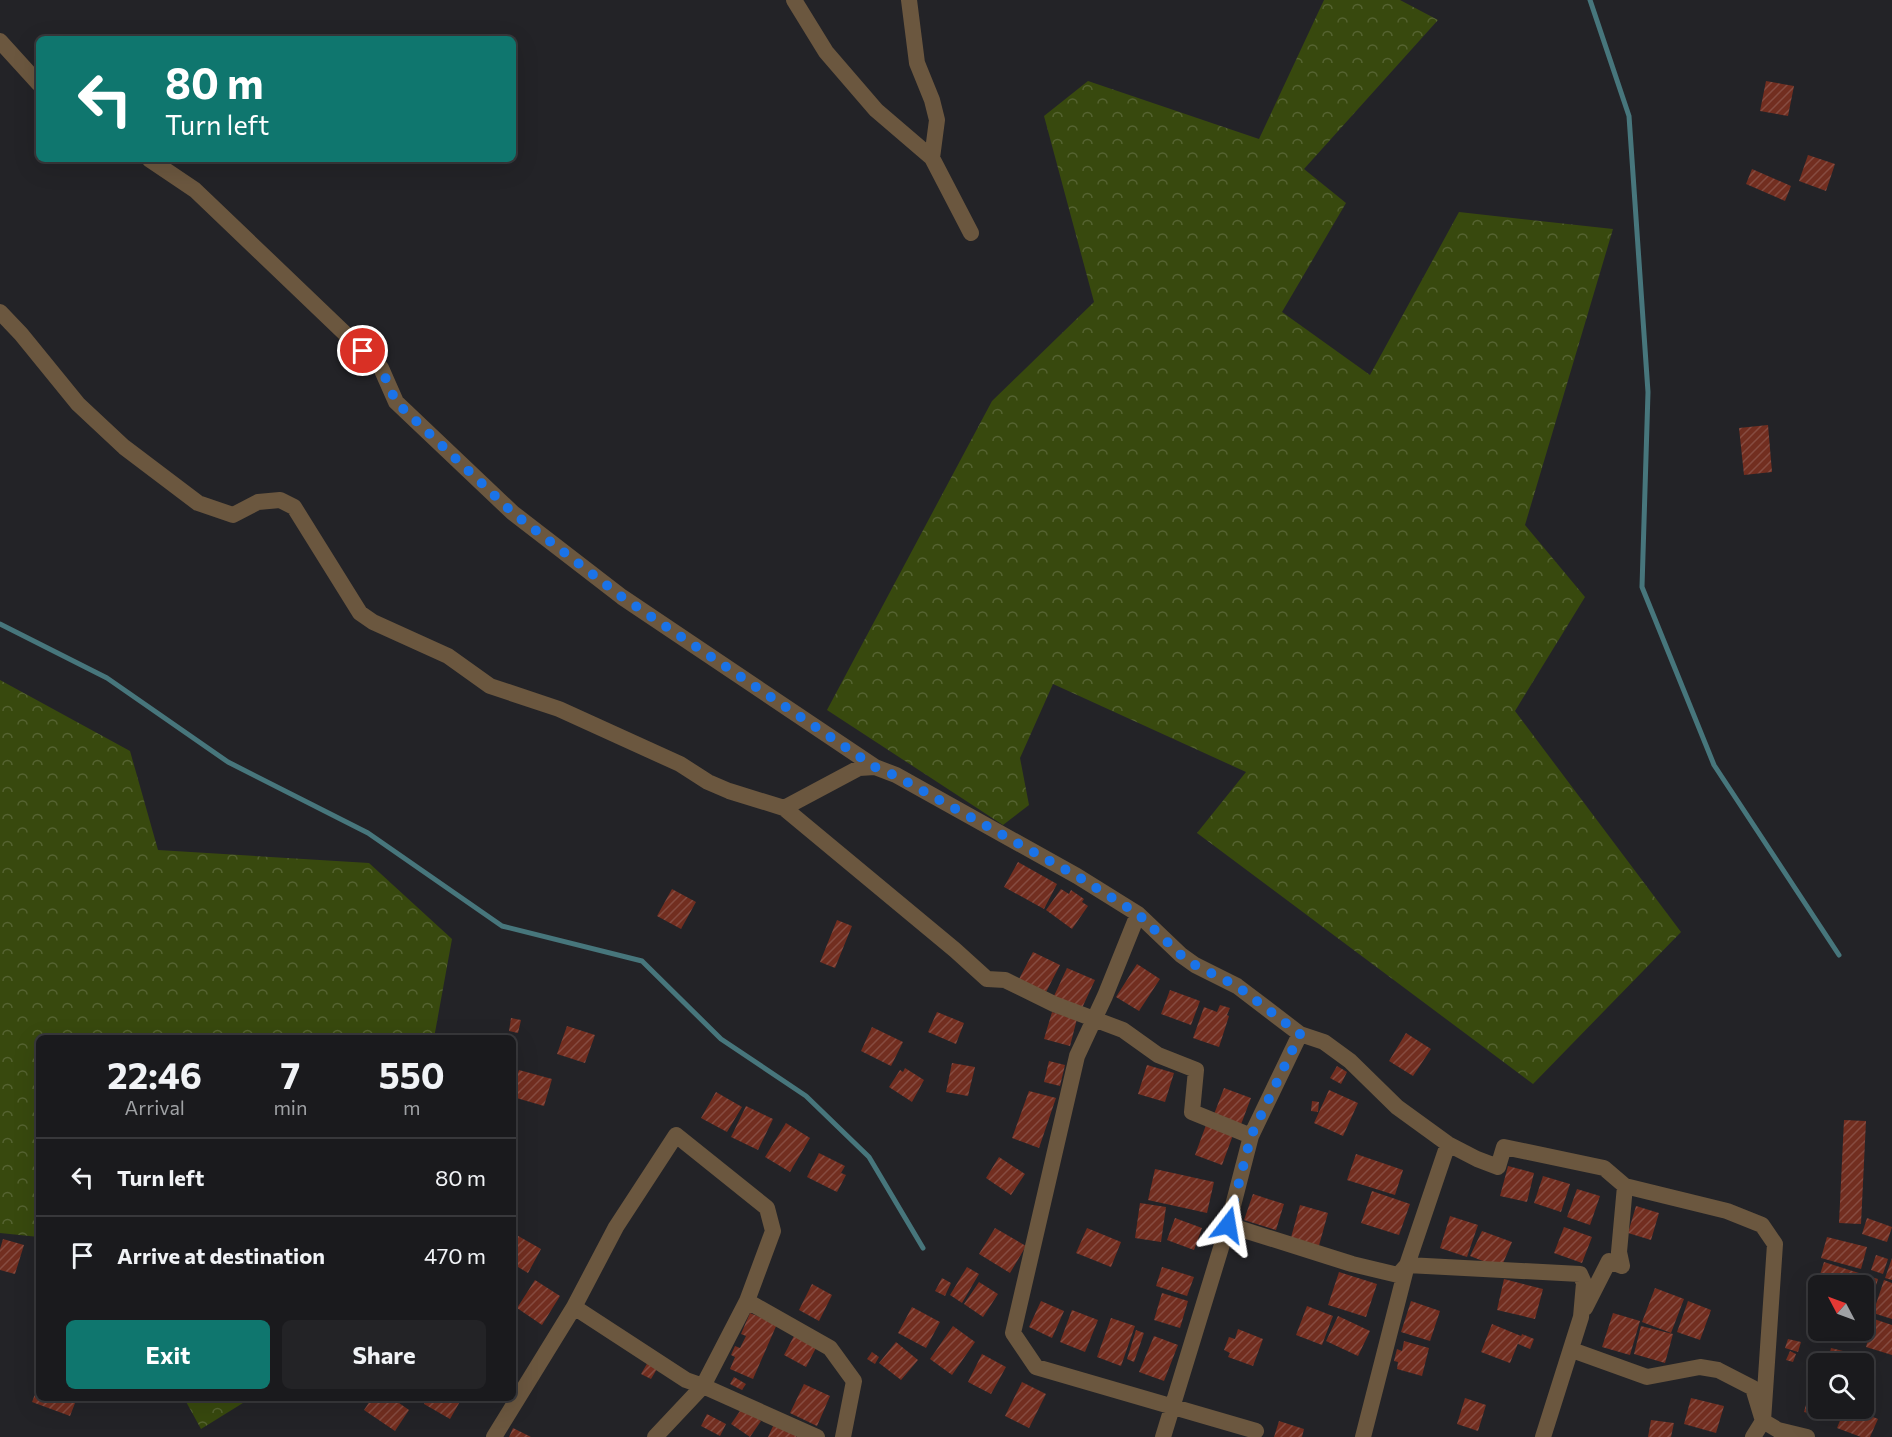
<!DOCTYPE html>
<style>
:root{--surface:#1a1a1d;--page:#232326;--text:#f1f3f6;--muted:#9fa1a4;--line:#38383b;--accent:#0f766e}
body{margin:0;font-family:Commissioner,sans-serif;background:var(--page);color:var(--text);height:100vh;display:flex;flex-direction:column;font-size:22px;white-space:nowrap}
*{box-sizing:border-box;margin:0}
p{font-size:20px;color:var(--muted)}
.icon{flex:none;width:33px;height:33px;fill:none;stroke:currentColor;stroke-width:2;stroke-linecap:round;stroke-linejoin:round}
.map{position:relative;flex:1;overflow:hidden}
.drawer{position:absolute;left:36px;top:1035px;width:480px;height:366px;display:flex;flex-direction:column;background:var(--surface);border-radius:9px;box-shadow:0 6px 24px #0002,0 0 0 2px var(--line)}
.drawer>*{flex:none}
.hud{position:absolute;left:36px;top:36px;width:480px;height:126px;border-radius:9px;box-shadow:0 6px 24px #0002,0 0 0 2px var(--line);background:#0f766e;color:#fff;overflow:hidden}
.needle{width:39px;rotate:311deg}
.fabs{position:absolute;left:1808px;top:1275px;display:grid;gap:12px}
.fabs a{display:grid;place-items:center;width:66px;height:66px;border-radius:9px;background:var(--surface);box-shadow:0 6px 24px #0002,0 0 0 2px var(--line);font-size:30px}
.pin{position:absolute;display:grid;place-items:center;width:51px;height:51px;color:#fff;margin:-26px;border:3px solid #fff;border-radius:50%;box-shadow:0 2px 6px #0007}
.me{position:absolute;width:66px;margin:-33px;rotate:14deg;stroke-linejoin:round;filter:drop-shadow(0 0 4px #0008)}
.turn{display:flex;align-items:center;gap:21px;height:126px;padding:0 30px;font-size:27px}
.turn .icon{width:78px;height:78px;stroke-width:2.5}
.turn b{display:block;font-size:42px;line-height:51px}
.eta{display:flex;justify-content:space-evenly;align-items:center;height:102px;text-align:center}
.eta b{font-size:36px;font-weight:700;line-height:42px}
.action{display:flex;gap:12px;margin-top:auto;padding:12px 30px}
.action a{flex:1;height:69px;border-radius:9px;background:var(--accent);color:#fff;font-size:24px;font-weight:700;line-height:69px;text-align:center}
.action a+a{background:var(--page);color:var(--text)}
ul{padding:0;list-style:none}
li{display:flex;align-items:center;gap:18px;height:78px;padding:0 30px;border-top:2px solid var(--line)}
li div{flex:1}
li b{display:block;font-size:22px}
li em{font-style:normal}
.map>svg:first-child{display:block}
</style>
<div class="map">
<svg width="1892" height="1437" viewBox="0 0 1892 1437">
<defs>
<pattern id="forest-crowns" width="20" height="18" patternUnits="userSpaceOnUse" patternTransform="scale(1.5)"><rect width="20" height="18" fill="#38490e"/><path d="M2 6a3 3 0 1 1 6 0M12 15a3 3 0 1 1 6 0" fill="none" stroke="#556331"/></pattern>
<pattern id="building-hatch" width="6" height="6" patternUnits="userSpaceOnUse" patternTransform="scale(1.5)"><rect width="6" height="6" fill="#722e20"/><path d="M-1 1l2-2M0 6l6-6M5 7l2-2" fill="none" stroke="#864c41"/></pattern>
</defs>
<rect width="100%" height="100%" fill="#232327"/>
<path fill="url(#forest-crowns)" d="M 1324,0 L 1400,0 L 1438,20 L 1304,169 L 1346,203 L 1282,312 L 1370,375 L 1459,212 L 1613,229 L 1525,525 L 1585,597 L 1515,711 L 1681,932 L 1533,1084 L 1197,833 L 1246,772 L 1053,684 L 1020,758 L 1029,805 L 1003,825 L 827,710 L 992,401 L 1094,302 L 1044,116 L 1088,81 L 1259,139 Z
M 0,680 L 130,751 L 158,850 L 369,863 L 452,939 L 434,1038 L 39,1038 L 39,1237 L 0,1233 Z
M 184,1398 L 251,1398 L 201,1429 Z"/>
<g fill="none" stroke-linecap="round" stroke-linejoin="round">
<path stroke="#47767c" stroke-width="5" d="M 1590,0 L 1629,116 L 1648,392 L 1642,587 L 1714,765 L 1839,955
M 0,624 L 107,678 L 228,762 L 368,833 L 502,926 L 642,961 L 721,1039 L 806,1096 L 869,1157 L 923,1248"/>
</g>
<path fill="url(#building-hatch)" d="M 1766,81 L 1794,86 L 1788,116 L 1760,111 Z
M 1808,155 L 1835,164 L 1826,191 L 1799,181 Z
M 1752,169 L 1791,186 L 1785,201 L 1746,184 Z
M 1768,425 L 1772,472 L 1744,475 L 1739,428 Z
M 1018,862 L 1057,884 L 1044,909 L 1004,887 Z
M 672,889 L 696,902 L 681,929 L 657,916 Z
M 1061,889 L 1069,894 L 1071,890 L 1084,899 L 1082,902 L 1088,906 L 1072,929 L 1046,910 Z
M 837,920 L 852,926 L 835,968 L 820,962 Z
M 1033,952 L 1060,965 L 1045,994 L 1018,981 Z
M 1137,964 L 1160,979 L 1139,1011 L 1116,997 Z
M 1067,968 L 1095,980 L 1082,1008 L 1054,996 Z
M 1170,990 L 1200,1001 L 1191,1025 L 1161,1014 Z
M 1220,1005 L 1230,1008 L 1227,1015 L 1229,1016 L 1219,1047 L 1193,1038 L 1204,1007 L 1217,1012 Z
M 937,1012 L 964,1023 L 956,1044 L 928,1032 Z
M 1052,1012 L 1077,1019 L 1070,1046 L 1044,1039 Z
M 511,1018 L 521,1020 L 518,1033 L 509,1031 Z
M 567,1026 L 595,1035 L 585,1063 L 557,1054 Z
M 872,1027 L 903,1042 L 891,1066 L 861,1051 Z
M 1406,1033 L 1431,1049 L 1413,1076 L 1389,1061 Z
M 1049,1061 L 1065,1065 L 1060,1086 L 1044,1082 Z
M 952,1063 L 975,1067 L 968,1096 L 946,1092 Z
M 1147,1065 L 1174,1073 L 1165,1102 L 1138,1094 Z
M 1337,1066 L 1347,1072 L 1341,1084 L 1330,1078 Z
M 905,1068 L 924,1080 L 912,1102 L 889,1087 L 900,1070 L 903,1072 Z
M 519,1070 L 552,1079 L 544,1106 L 513,1097 L 513,1088 Z
M 1224,1088 L 1251,1098 L 1240,1127 L 1213,1117 Z
M 1329,1090 L 1358,1103 L 1343,1136 L 1314,1123 Z
M 1029,1091 L 1056,1098 L 1039,1148 L 1012,1138 Z
M 716,1092 L 742,1107 L 727,1132 L 701,1118 Z
M 1312,1101 L 1319,1102 L 1318,1112 L 1311,1111 Z
M 746,1106 L 773,1119 L 758,1150 L 731,1137 Z
M 1844,1120 L 1866,1121 L 1861,1224 L 1839,1223 Z
M 786,1123 L 810,1138 L 790,1172 L 765,1157 Z
M 1206,1125 L 1233,1135 L 1222,1165 L 1195,1155 Z
M 819,1153 L 845,1166 L 841,1173 L 846,1175 L 837,1192 L 807,1177 Z
M 1356,1154 L 1403,1170 L 1395,1195 L 1347,1180 Z
M 999,1157 L 1025,1174 L 1011,1195 L 986,1178 Z
M 1508,1166 L 1534,1173 L 1527,1202 L 1500,1196 Z
M 1155,1169 L 1214,1182 L 1207,1213 L 1148,1200 Z
M 1543,1176 L 1570,1184 L 1561,1212 L 1534,1203 Z
M 1577,1189 L 1600,1196 L 1590,1225 L 1567,1217 Z
M 1372,1191 L 1410,1204 L 1399,1235 L 1361,1223 Z
M 1253,1194 L 1284,1204 L 1276,1230 L 1244,1220 Z
M 1140,1203 L 1166,1207 L 1161,1242 L 1135,1238 Z
M 1300,1205 L 1328,1213 L 1318,1249 L 1290,1241 Z
M 1636,1206 L 1659,1213 L 1651,1240 L 1628,1233 Z
M 1450,1216 L 1478,1225 L 1467,1257 L 1440,1248 Z
M 1175,1218 L 1202,1228 L 1194,1250 L 1167,1240 Z
M 1867,1218 L 1892,1227 L 1887,1242 L 1862,1234 Z
M 1564,1227 L 1592,1237 L 1582,1263 L 1554,1253 Z
M 995,1228 L 1026,1246 L 1010,1273 L 979,1254 Z
M 1087,1228 L 1121,1242 L 1111,1267 L 1076,1253 Z
M 1482,1231 L 1512,1242 L 1501,1268 L 1470,1256 Z
M 513,1233 L 541,1249 L 528,1273 L 513,1264 Z
M 1827,1237 L 1867,1247 L 1861,1269 L 1821,1258 Z
M 3,1239 L 24,1245 L 15,1274 L 0,1270 L 0,1249 Z
M 1876,1255 L 1888,1259 L 1883,1274 L 1871,1270 Z
M 1892,1258 L 1892,1280 L 1885,1278 Z
M 1824,1262 L 1878,1279 L 1867,1314 L 1863,1313 L 1863,1286 L 1818,1286 L 1818,1298 L 1813,1297 Z
M 967,1267 L 979,1274 L 962,1303 L 950,1295 Z
M 1162,1267 L 1194,1277 L 1187,1296 L 1156,1286 Z
M 1339,1272 L 1377,1284 L 1366,1317 L 1328,1305 Z
M 942,1278 L 951,1283 L 945,1296 L 935,1291 Z
M 1504,1279 L 1543,1289 L 1535,1319 L 1497,1310 Z
M 535,1280 L 560,1296 L 542,1325 L 517,1308 Z
M 1884,1280 L 1892,1283 L 1892,1319 L 1873,1313 Z
M 979,1282 L 998,1294 L 983,1317 L 964,1304 Z
M 812,1284 L 832,1295 L 819,1321 L 799,1310 Z
M 1655,1288 L 1684,1299 L 1671,1333 L 1642,1322 Z
M 1162,1293 L 1188,1301 L 1180,1328 L 1154,1320 Z
M 1041,1301 L 1064,1311 L 1052,1338 L 1029,1327 Z
M 1411,1301 L 1440,1311 L 1430,1341 L 1401,1332 Z
M 1688,1301 L 1711,1310 L 1700,1340 L 1677,1332 Z
M 1307,1306 L 1333,1316 L 1322,1345 L 1296,1335 Z
M 912,1307 L 940,1322 L 926,1348 L 898,1333 Z
M 1072,1310 L 1098,1320 L 1085,1352 L 1060,1342 Z
M 750,1313 L 777,1324 L 753,1379 L 730,1369 L 735,1357 L 731,1355 L 735,1346 L 740,1348 L 746,1336 L 741,1334 Z
M 1613,1313 L 1640,1321 L 1630,1355 L 1602,1347 Z
M 1338,1316 L 1370,1331 L 1358,1356 L 1326,1341 Z
M 1111,1318 L 1135,1326 L 1121,1366 L 1097,1357 Z
M 1874,1319 L 1892,1325 L 1892,1355 L 1866,1347 Z
M 1492,1324 L 1521,1336 L 1510,1363 L 1481,1352 Z
M 953,1326 L 975,1342 L 952,1375 L 930,1359 Z
M 1641,1326 L 1673,1334 L 1665,1363 L 1634,1354 Z
M 1238,1329 L 1263,1339 L 1253,1366 L 1228,1357 L 1230,1353 L 1224,1350 L 1229,1337 L 1235,1339 Z
M 1136,1330 L 1144,1333 L 1134,1362 L 1127,1359 Z
M 795,1334 L 817,1346 L 806,1367 L 784,1355 Z
M 1522,1334 L 1534,1339 L 1530,1349 L 1518,1344 Z
M 1154,1336 L 1178,1345 L 1164,1381 L 1139,1372 Z
M 1788,1339 L 1801,1342 L 1798,1352 L 1785,1348 Z
M 1404,1341 L 1429,1348 L 1422,1376 L 1397,1369 L 1398,1362 L 1394,1361 L 1397,1349 L 1402,1351 Z
M 896,1342 L 918,1360 L 901,1380 L 879,1363 Z
M 1831,1348 L 1859,1355 L 1857,1364 L 1827,1364 Z
M 1790,1351 L 1796,1354 L 1793,1362 L 1786,1360 Z
M 872,1352 L 879,1357 L 875,1364 L 867,1359 Z
M 982,1354 L 1006,1367 L 991,1394 L 968,1382 Z
M 648,1362 L 658,1367 L 651,1379 L 641,1374 Z
M 734,1377 L 746,1384 L 742,1390 L 730,1384 Z
M 1022,1382 L 1046,1394 L 1029,1428 L 1005,1416 Z
M 1812,1383 L 1818,1384 L 1818,1408 L 1840,1408 L 1836,1421 L 1804,1412 Z
M 39,1384 L 39,1398 L 77,1398 L 70,1416 L 32,1402 Z
M 804,1384 L 830,1396 L 817,1426 L 790,1413 Z
M 372,1398 L 392,1398 L 409,1410 L 395,1431 L 364,1410 Z
M 427,1398 L 462,1398 L 450,1419 L 424,1404 Z
M 1465,1398 L 1486,1405 L 1478,1431 L 1457,1424 Z
M 1691,1398 L 1724,1406 L 1716,1433 L 1684,1424 Z
M 742,1408 L 761,1421 L 750,1437 L 731,1424 Z
M 1845,1408 L 1851,1408 L 1878,1419 L 1870,1437 L 1861,1437 L 1837,1428 Z
M 707,1414 L 726,1424 L 720,1436 L 701,1426 Z
M 1651,1420 L 1674,1423 L 1671,1437 L 1648,1437 Z
M 1279,1421 L 1304,1429 L 1302,1437 L 1274,1437 Z
M 774,1424 L 797,1435 L 796,1437 L 768,1437 Z
M 513,1428 L 531,1437 L 509,1437 Z"/>
<g fill="none" stroke-linecap="round" stroke-linejoin="round">
<path stroke="#6b573f" stroke-width="16" d="M 794,0 L 826,52 L 876,110 L 932,158 L 971,233
M 909,0 L 917,63 L 932,100 L 937,120 L 932,158
M 0,41 L 39,84
M 149,159 L 195,190 L 381,368 L 396,402 L 513,513 L 622,597 L 875,767
M 0,312 L 21,334 L 78,404 L 124,447 L 198,503 L 233,515 L 258,502 L 280,500 L 294,507 L 360,613 L 373,622 L 448,656 L 490,686 L 559,709 L 680,764 L 708,782 L 729,791 L 784,808 L 955,950 L 987,979 L 1005,980 L 1054,1004 L 1123,1030 L 1158,1055 L 1196,1070 L 1192,1112 L 1251,1136 L 1228,1225 L 1352,1264 L 1398,1275 L 1407,1265 L 1580,1274 L 1584,1283 L 1581,1317 L 1543,1437
M 784,808 L 859,768 L 875,767 L 896,775 L 1077,876 L 1138,914 L 1181,955 L 1195,965 L 1237,986 L 1300,1034 L 1324,1042 L 1350,1061 L 1397,1107 L 1448,1144 L 1477,1159 L 1498,1167 L 1504,1147 L 1604,1168 L 1625,1186 L 1619,1252 L 1622,1266 L 1609,1261 L 1585,1308
M 1138,914 L 1105,996 L 1077,1056 L 1013,1333 L 1036,1367 L 1256,1431
M 1251,1136 L 1300,1034
M 1625,1186 L 1727,1211 L 1762,1225 L 1775,1244 L 1763,1421 L 1753,1437
M 747,1301 L 830,1348 L 854,1381 L 843,1437
M 574,1307 L 686,1380 L 703,1386 L 817,1437
M 1572,1350 L 1647,1377 L 1700,1367 L 1718,1370 L 1753,1388 L 1763,1421 L 1778,1430 L 1807,1437
M 494,1437 L 574,1307 L 616,1227 L 676,1135 L 767,1208 L 773,1231 L 747,1301 L 703,1386 L 655,1437
M 1163,1437 L 1228,1225
M 1363,1437 L 1407,1265 L 1448,1144"/>
</g>
<g fill="none" stroke-linecap="round" stroke-linejoin="round">
<path stroke="#1a73e8" stroke-width="10" stroke-dasharray="0 18" d="M 363,351 L 381,368 L 396,402 L 513,513 L 622,597 L 875,767 L 896,776 L 1077,876 L 1138,914 L 1181,955 L 1195,965 L 1237,986 L 1300,1034 L 1251,1136 L 1228,1225"/>
</g>
</svg>
<div class="fabs">
<a><svg class="needle" viewBox="-14 -14 28 28"><path d="M0-13l5 13h-10z" fill="#e53935"/><path d="M0 13l5-13h-10z" fill="#9fa1a4"/></svg></a>
<a><svg class="icon" aria-label="search" viewBox="0 0 24 24"><circle cx="10" cy="10" r="6"/><path d="M15 15l6 6"/></svg></a>
</div>
<div class="pin" style="left:363px;top:351px;background:#d93025"><svg class="icon" aria-label="arrive" viewBox="0 0 24 24"><path d="M6 21V4h12l-3 4 3 4H6"/></svg></div>
<svg class="me" style="left:1228px;top:1225px" viewBox="-20 -20 40 40"><path d="M0-17L14 15 0 8-14 15z" fill="#1a73e8" stroke="#fff" stroke-width="4"/></svg>
<div class="hud">
<div class="turn"><svg class="icon" aria-label="left" viewBox="0 0 24 24"><path d="M17 20v-9H6M10 6l-5 5 5 5"/></svg><div><b>80 m</b>Turn left</div></div>
</div>
<section class="drawer">
<div class="eta">
<div><b>22:46</b><p>Arrival</p></div>
<div><b>7</b><p>min</p></div>
<div><b>550</b><p>m</p></div>
</div>
<ul>
<li><svg class="icon" aria-label="left" viewBox="0 0 24 24"><path d="M17 20v-9H6M10 6l-5 5 5 5"/></svg><div><b>Turn left</b></div><em>80 m</em></li>
<li><svg class="icon" aria-label="arrive" viewBox="0 0 24 24"><path d="M6 21V4h12l-3 4 3 4H6"/></svg><div><b>Arrive at destination</b></div><em>470 m</em></li>
</ul>
<div class="action"><a>Exit</a><a>Share</a></div>
</section>
</div>
